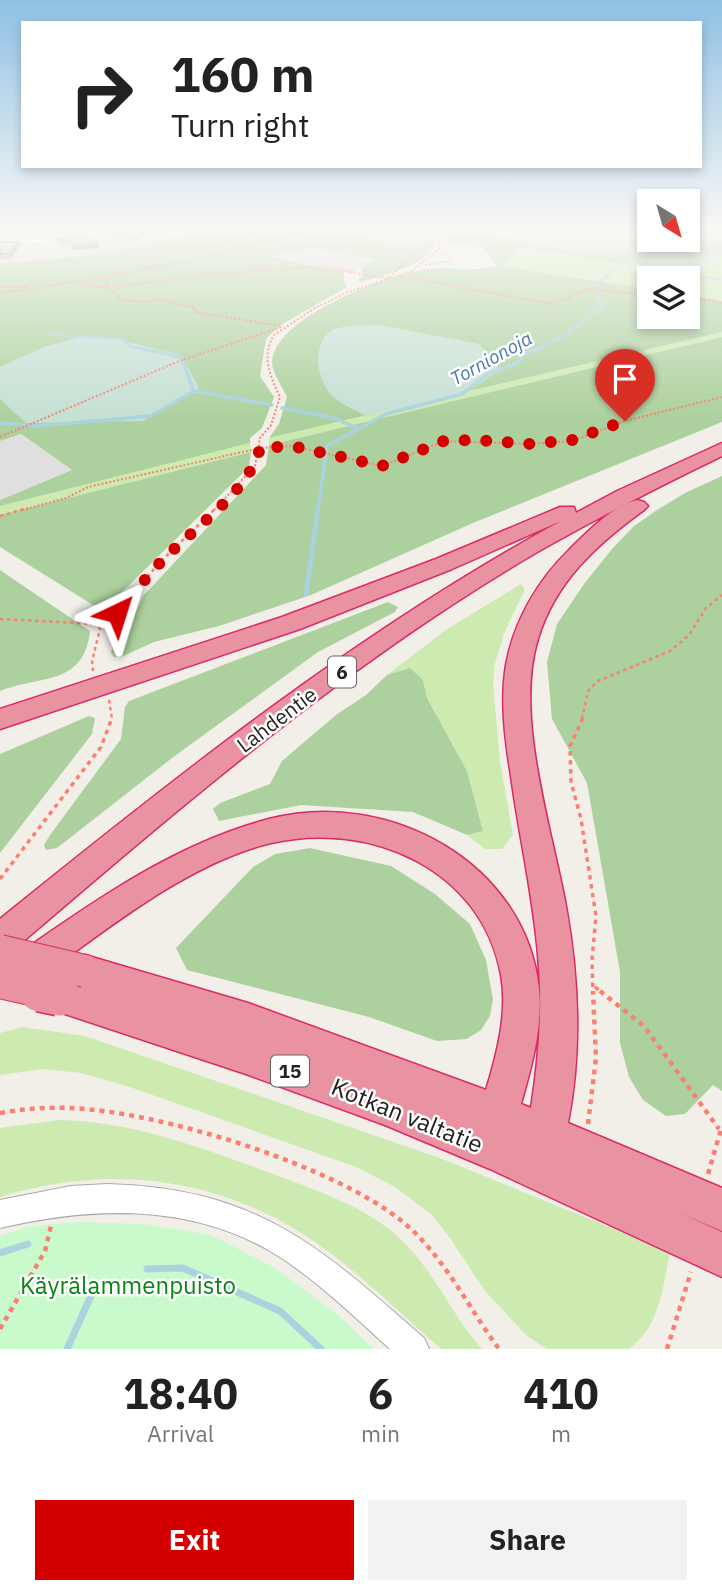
<!DOCTYPE html>
<meta charset="utf-8">
<style>
:root{--surface:#fff;--page:#f2f2f2;--text:#222;--muted:#767676;--accent:#d40000}
body{margin:0;font-family:"IBM Plex Sans",sans-serif;background:var(--page);color:var(--text);height:100vh;display:flex;flex-direction:column;font-size:26px;white-space:nowrap}
*{box-sizing:border-box;margin:0}
p{font-size:23px;color:var(--muted)}
.icon{flex:none;width:38px;height:38px;fill:none;stroke:currentColor;stroke-width:2;stroke-linecap:round;stroke-linejoin:round}
.map{position:relative;height:1349px;overflow:hidden}
.panel{display:flex;flex-direction:column;background:var(--surface);flex:1}
.panel>*{flex:none}
.guide{position:absolute;left:21px;top:21px;width:681px;height:147px;border-radius:0px;box-shadow:0 4px 10px #0003;background:#fff;color:var(--text);overflow:hidden}
.needle{width:46px;rotate:143deg}
.controls{position:absolute;left:637px;top:189px;display:grid;gap:14px}
.controls a{display:grid;place-items:center;width:63px;height:63px;border-radius:0px;background:var(--surface);box-shadow:0 4px 10px #0003;font-size:35px}
.pin{position:absolute;display:grid;place-items:center;width:60px;height:60px;color:#fff;margin:-72px -30px;border-radius:50% 50% 50% 0;rotate:-45deg;box-shadow:0 0 7px #0007}
.pin .icon{rotate:45deg}
.me{position:absolute;width:77px;margin:-38px;rotate:41deg;stroke-linejoin:round;filter:drop-shadow(0 0 5px #0008)}
.turn{display:flex;align-items:center;gap:24px;height:147px;padding:0 35px;font-size:32px}
.turn .icon{width:91px;height:91px;stroke-width:2.5}
.turn b{display:block;font-size:49px;line-height:60px}
.eta{display:flex;justify-content:space-evenly;align-items:center;height:119px;text-align:center}
.eta b{font-size:42px;font-weight:700;line-height:49px}
.button{display:flex;gap:14px;margin-top:auto;padding:14px 35px}
.button a{flex:1;height:80px;border-radius:0px;background:var(--accent);color:#fff;font-size:28px;font-weight:700;line-height:80px;text-align:center}
.button a+a{background:var(--page);color:var(--text)}
.map>svg:first-child{display:block}
</style>
<div class="map">
<svg width="722" height="1349" viewBox="0 0 722 1349">
<rect width="100%" height="100%" fill="#f2efe9"/>
<path fill="#e0dfdf" d="M 134,227 L 204,227 L 141,246 L 90,257 L 0,263 L 0,244 L 68,241 Z
M 383,228 L 431,236 L 417,247 L 367,239 Z
M 311,248 L 378,261 L 352,273 L 269,258 Z
M 20,434 L 72,470 L 0,500 L 0,441 Z"/>
<path fill="#cdebb0" d="M 524,248 L 699,277 L 709,254 L 722,256 L 722,301 L 688,295 L 688,278 L 649,278 L 649,289 L 497,266 Z
M 722,332 L 722,337 L 269,445 L 269,438 Z
M 250,443 L 251,452 L 0,515 L 0,506 Z
M 521,584 L 525,589 L 505,631 L 495,663 L 493,683 L 500,761 L 513,835 L 502,849 L 485,849 L 467,835 L 483,830 L 467,771 L 427,698 L 423,680 L 387,675 L 447,629 Z
M 22,1027 L 85,1036 L 440,1158 L 670,1252 C 663,1286 660,1327 629,1349 L 547,1349 L 527,1336 L 485,1291 L 450,1238 L 432,1215 L 395,1187 L 356,1167 L 130,1087 L 81,1073 L 44,1069 L 0,1075 L 0,1033 Z
M 59,1120 C 138,1122 208,1150 281,1177 C 320,1192 363,1206 395,1234 C 433,1267 449,1312 482,1349 L 441,1349 C 394,1308 347,1260 293,1228 C 202,1174 99,1166 0,1197 L 0,1128 Z"/>
<path fill="#add19e" d="M 204,227 L 434,227 L 431,236 L 383,228 L 369,238 L 417,247 L 430,240 L 438,239 C 432,264 383,276 361,282 L 357,280 L 364,276 L 361,269 L 377,260 L 311,248 L 271,257 L 344,272 L 344,281 L 347,287 L 279,326 L 266,339 L 260,376 L 274,397 L 262,428 L 250,438 L 250,443 L 0,506 L 0,500 L 72,470 L 21,434 L 0,441 L 0,263 C 71,260 137,250 204,227 Z
M 443,227 L 649,227 L 649,240 L 688,240 L 688,227 L 722,227 L 722,256 L 710,255 L 699,277 L 524,248 L 498,266 L 649,289 L 649,317 L 688,317 L 688,295 L 722,301 L 722,332 L 269,438 L 279,424 L 287,397 C 283,388 272,372 272,363 C 273,317 389,274 427,269 C 451,266 473,273 497,266 L 484,248 L 449,243 Z
M 722,337 L 722,422 L 473,523 L 311,595 L 219,626 L 154,642 L 121,657 L 114,657 L 111,652 L 116,638 L 130,623 L 144,595 L 266,465 L 269,445 Z
M 251,452 L 249,467 L 117,597 L 105,604 L 93,605 L 0,547 L 0,515 Z
M 722,476 L 722,1091 L 713,1085 L 685,1114 L 666,1116 L 643,1100 L 629,1077 L 620,1043 L 620,972 L 587,783 L 552,719 L 547,662 L 557,624 L 584,584 L 612,549 L 634,526 L 657,510 L 685,493 Z
M 0,570 L 90,631 C 84,686 41,675 0,691 Z
M 388,602 L 398,607 L 395,612 L 318,652 L 172,758 L 57,848 L 46,850 L 44,845 L 50,835 L 121,739 L 125,707 L 129,701 Z
M 410,668 L 423,680 L 427,698 L 467,771 L 483,831 L 467,835 L 413,812 L 301,805 L 219,821 L 213,809 L 220,803 L 270,784 L 282,761 L 336,715 L 366,695 L 387,675 Z
M 89,716 L 95,718 L 92,734 L 0,853 L 0,754 Z
M 310,848 L 391,866 L 435,894 L 470,924 L 486,960 L 493,1000 L 490,1016 L 481,1030 L 467,1039 L 437,1041 L 369,1017 L 187,970 L 176,948 L 253,867 L 275,854 Z"/>
<path fill="#c6e0d4" d="M 482,227 L 649,227 L 649,240 L 688,240 L 688,227 L 722,227 L 722,239 C 706,243 690,249 674,250 C 611,257 546,251 485,232 Z
M 379,325 L 479,344 L 494,359 L 499,370 L 464,394 L 366,416 C 356,410 340,404 332,396 C 316,379 310,340 335,329 C 348,324 366,326 379,325 Z
M 85,336 L 119,340 L 181,355 L 199,388 L 143,421 L 26,423 L 0,399 L 0,367 L 44,347 Z"/>
<path fill="#c8facc" d="M 76,1222 L 143,1224 L 211,1235 L 275,1268 L 338,1315 L 374,1349 L 0,1349 L 0,1236 L 27,1227 Z"/>
<g fill="none" stroke-linecap="round" stroke-linejoin="round">
<path stroke="#aad3df" stroke-width="2.5" d="M 697,276 L 722,280
M 44,334 L 121,339 L 132,347 L 147,350
M 535,350 C 549,346 557,337 570,333 L 571,328 L 581,325 L 581,321 L 603,308 L 594,287 L 623,263 L 697,276 L 706,257 L 722,253"/>
<path stroke="#aad3df" stroke-width="3.5" d="M 138,348 L 181,357 L 194,391 L 272,405
M 282,408 L 334,418 L 357,428
M 0,423 L 38,426 L 151,416 L 194,391
M 318,510 L 327,446 L 386,414 L 462,394 L 489,373 L 516,364 L 525,353 L 542,348"/>
<path stroke="#aad3df" stroke-width="4.5" d="M 306,595 L 318,508"/>
<path stroke="#aad3df" stroke-width="7" d="M 0,1253 L 28,1244
M 147,1269 L 183,1268 L 280,1311 L 321,1349
M 67,1349 L 95,1287"/>
<defs>
<path id="minor" d="M 114,227 L 129,227 L 67,241 L 0,245 L 0,239 L 67,235 Z
M 107,1184 C 256,1188 318,1245 424,1338 L 429,1349 L 390,1349 C 352,1315 314,1277 270,1251 C 186,1203 91,1207 0,1228 L 0,1200 L 71,1186 Z"/>
<path id="major" d="M 0,227 L 2,227"/>
<path id="highway" d="M 722,443 L 722,456 C 660,486 599,517 539,551 C 348,662 179,808 12,951 L 0,955 L 0,919 C 178,775 359,631 561,521 L 452,569 L 300,629 L 0,729 L 0,709 L 282,617 L 436,559 L 560,507 L 574,507 L 576,513 L 617,491 Z
M 637,500 L 644,502 L 648,506 L 644,510 C 597,544 555,582 538,639 C 514,715 552,829 566,906 C 579,978 582,1052 568,1123 L 722,1188 L 722,1231 L 680,1213 L 722,1232 L 722,1277 L 490,1169 L 385,1125 L 246,1074 L 59,1012 L 46,1007 L 41,995 L 46,983 L 59,978 L 72,982 L 67,971 L 72,959 L 85,955 L 248,1003 L 486,1090 C 497,1054 508,1012 501,975 C 482,869 370,820 271,843 C 188,863 106,930 38,979 L 26,984 L 14,979 L 8,968 L 14,957 C 93,902 174,844 269,819 C 387,788 526,862 539,989 C 543,1028 531,1068 521,1104 L 531,1108 C 539,1057 543,1006 538,955 C 533,894 519,836 511,776 C 505,740 500,701 506,665 C 514,621 538,580 569,550 C 587,532 612,506 637,500 Z"/>
</defs>
<use href="#minor" stroke="#a9a9a9" stroke-width="2"/>
<use href="#major" stroke="#a06b00" stroke-width="25"/>
<use href="#highway" stroke="#dc2a67" stroke-width="3"/>
<path stroke="#fa8072" stroke-width="2" stroke-dasharray="2 2" stroke-linecap="butt" d="M 391,227 L 417,229
M 414,227 L 430,234
M 214,254 L 244,227
M 321,265 L 353,272
M 425,265 L 451,261 L 451,257 L 438,252
M 400,276 L 552,304 L 588,289 L 649,295
M 108,278 L 106,286 L 119,296 L 118,300 L 146,302 L 157,299 L 195,308 L 194,312 L 282,326
M 76,283 L 97,287 L 123,286 L 211,274 L 311,267 L 389,278 L 423,244 L 430,233 L 437,231
M 0,287 L 29,287
M 0,293 C 108,278 214,259 318,227
M 688,297 L 722,303
M 0,437 L 182,360 L 282,327
M 22,510 L 66,498 L 88,487 L 260,448 L 292,446 L 382,466 L 444,441 L 531,444 L 572,441 L 625,421 L 722,397
M 214,510 L 255,466 L 260,438 L 271,425 L 280,397 C 270,376 261,356 274,335 L 315,308 L 348,292 L 412,271 L 440,248 L 437,227"/>
<path stroke="#fa8072" stroke-width="2.5" stroke-dasharray="3.5 3.5" stroke-linecap="butt" d="M 0,516 L 28,508
M 0,619 L 97,624
M 97,624 L 117,613 L 159,563 L 216,508
M 93,671 L 92,661 L 100,629 L 97,624
M 109,700 L 112,719
M 582,719 L 588,691 L 598,681 L 670,651 L 689,635 L 706,608 L 722,595"/>
<path stroke="#fa8072" stroke-width="3.5" stroke-dasharray="4.5 4.5" stroke-linecap="butt" d="M 583,718 L 570,746 L 571,782 L 581,819 L 596,916 L 592,960 L 593,993
M 0,879 L 101,747 L 112,718
M 595,987 L 602,993"/>
<path stroke="#fa8072" stroke-width="4.5" stroke-dasharray="5 5" stroke-linecap="butt" d="M 600,991 L 644,1026 L 719,1129
M 0,1113 C 23,1109 45,1107 69,1108 C 159,1111 333,1165 403,1222 C 444,1256 468,1307 499,1349
M 588,1124 L 596,1058 L 593,991
M 708,1174 L 722,1126
M 0,1329 L 45,1251 L 51,1226
M 667,1349 L 691,1272"/>
<use href="#minor" fill="#fff" fill-rule="evenodd"/>
<use href="#major" stroke="#fcd6a4" stroke-width="23"/>
<use href="#highway" fill="#e892a2" fill-rule="evenodd"/>
<defs>
<path id="highway-bridge-far1" d="M 0,951 L 85,971
M 0,982 L 48,993"/>
<path id="highway-bridge" d="M 40,991 L 59,995"/>
</defs>
<use href="#highway-bridge-far1" stroke="#dc2a67" stroke-width="34" stroke-linecap="butt"/>
<use href="#highway-bridge" stroke="#dc2a67" stroke-width="44" stroke-linecap="butt"/>
<use href="#highway-bridge-far1" stroke="#e892a2" stroke-width="32"/>
<use href="#highway-bridge" stroke="#e892a2" stroke-width="41"/>
</g>
<path fill="#aba49e" d="M 57,227 L 110,227 L 80,230 L 75,229 L 75,231 L 58,233 Z
M 120,227 L 190,227 L 178,231 L 166,227 L 135,241 L 105,235 L 104,230 Z
M 86,235 L 99,248 L 73,250 L 72,246 L 58,244 L 57,239 Z
M 0,242 L 20,246 L 10,259 L 0,259 Z"/>
<path fill="#8b8681" d="M 80,227 L 110,227 L 80,230 Z
M 155,227 L 166,227 L 135,241 L 134,236 Z
M 178,227 L 190,227 L 178,231 Z
M 75,228 L 75,231 L 58,233 L 57,230 Z
M 19,242 L 20,246 L 10,259 L 9,254 Z
M 98,243 L 99,248 L 73,250 L 73,245 Z"/>
<path fill="#c7bfb8" stroke="#8b8681" stroke-width="2" d="M 57,227 L 72,227 L 75,228 L 57,230 Z
M 120,227 L 155,227 L 134,236 L 104,230 Z
M 86,235 L 98,243 L 73,245 L 71,241 L 57,239 Z
M 0,242 L 19,242 L 9,254 L 0,254 Z"/>
<linearGradient id="sky" x2="0" y2="1"><stop stop-color="#8fc0e4"/><stop offset="0.55" stop-color="#f9f8f5"/><stop offset="1" stop-color="#f9f8f5" stop-opacity="0"/></linearGradient>
<rect width="722" height="415" fill="url(#sky)"/>
<g fill="none" stroke-linecap="round" stroke-linejoin="round">
<path stroke="#d40000" stroke-width="12" stroke-dasharray="0 21.6" d="M 117,613 C 131,597 144,580 159,564 C 190,530 249,493 260,448 L 292,446 L 382,466 L 444,441 L 475,440 L 531,444 L 572,440 L 625,421"/>
</g>
<g text-anchor="middle" stroke-width="5" stroke-linejoin="round" paint-order="stroke">
<g font-size="19" font-style="italic" fill="#4a7aab" stroke="#fff">
<text transform="translate(491 358) rotate(-29)" y="7">Tornionoja</text>
</g>
<g fill="#fff" stroke="#646464" stroke-width="2">
<rect x="328" y="656.5" width="28" height="31" rx="5"/>
<rect x="271" y="1055.5" width="38" height="31" rx="5"/>
</g>
<g font-size="19" font-weight="bold" fill="#222">
<text x="342" y="679">6</text>
<text x="290" y="1078">15</text>
</g>
<g font-size="21" fill="#222" stroke="#fff">
<text transform="translate(277 720) rotate(-37)" y="7">Lahdentie</text>
</g>
<g font-size="24" fill="#222" stroke="#fff">
<text transform="translate(407 1116) rotate(22)" y="8">Kotkan valtatie</text>
</g>
<g font-size="24" fill="#0c8416" stroke="#fff">
<text x="128" y="1294">Käyrälammenpuisto</text>
</g>
</g>
</svg>
<div class="controls">
<a><svg class="needle" viewBox="-14 -14 28 28"><path d="M0-13l5 13h-10z" fill="#e53935"/><path d="M0 13l5-13h-10z" fill="#767676"/></svg></a>
<a><svg class="icon" aria-label="layers" viewBox="0 0 24 24"><path d="M12 4l9 5-9 5-9-5zM3 14l9 5 9-5"/></svg></a>
</div>
<div class="pin" style="left:625px;top:421px;background:#d93025"><svg class="icon" aria-label="arrive" viewBox="0 0 24 24"><path d="M6 21V4h12l-3 4 3 4H6"/></svg></div>
<svg class="me" style="left:117px;top:613px" viewBox="-20 -20 40 40"><path d="M0-17L14 15 0 8-14 15z" fill="#d40000" stroke="#fff" stroke-width="4"/></svg>
<div class="guide">
<div class="turn"><svg class="icon" aria-label="right" viewBox="0 0 24 24"><path d="M7 20v-9h11M14 6l5 5-5 5"/></svg><div><b>160 m</b>Turn right</div></div>
</div>
</div>
<section class="panel">
<div class="eta">
<div><b>18:40</b><p>Arrival</p></div>
<div><b>6</b><p>min</p></div>
<div><b>410</b><p>m</p></div>
</div>
<div class="button"><a>Exit</a><a>Share</a></div>
</section>
